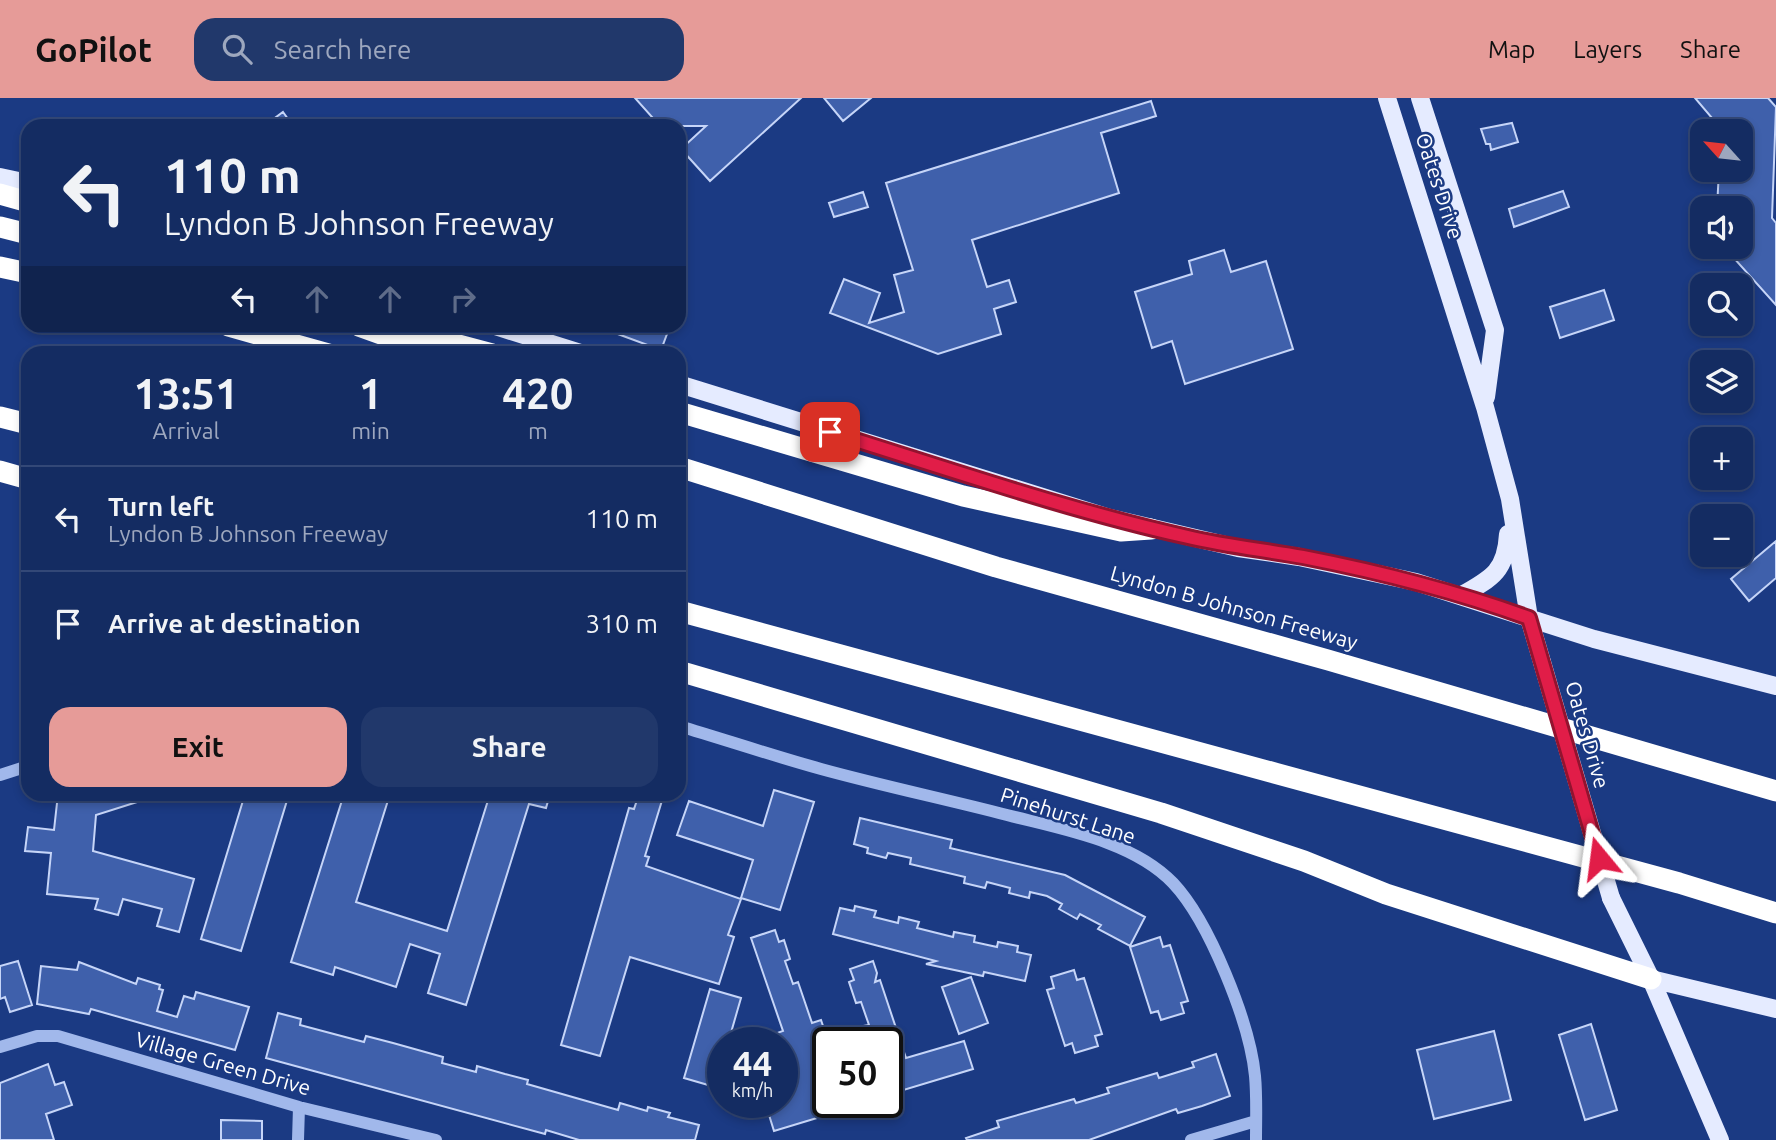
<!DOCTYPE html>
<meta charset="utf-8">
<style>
:root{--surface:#142c62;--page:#21386b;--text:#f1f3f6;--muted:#9da7be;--line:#334877;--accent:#e69b98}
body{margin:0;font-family:Ubuntu,sans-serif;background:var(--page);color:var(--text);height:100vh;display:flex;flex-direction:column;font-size:26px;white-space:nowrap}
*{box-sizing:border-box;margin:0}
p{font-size:23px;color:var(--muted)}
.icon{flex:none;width:38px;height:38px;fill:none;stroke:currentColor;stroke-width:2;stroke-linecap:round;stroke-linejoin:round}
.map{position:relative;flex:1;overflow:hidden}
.sheet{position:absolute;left:21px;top:248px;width:665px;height:455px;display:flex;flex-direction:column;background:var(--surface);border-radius:21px;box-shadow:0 4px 10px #0003,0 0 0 2px var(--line)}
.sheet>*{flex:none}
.banner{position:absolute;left:21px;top:21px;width:665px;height:214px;border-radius:21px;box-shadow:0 4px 10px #0003,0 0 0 2px var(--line);background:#142c62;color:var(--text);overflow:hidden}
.needle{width:46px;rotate:297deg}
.buttons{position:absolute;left:1690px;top:21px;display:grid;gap:14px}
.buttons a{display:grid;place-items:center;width:63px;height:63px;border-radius:14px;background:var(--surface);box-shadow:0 4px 10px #0003,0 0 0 2px var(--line);font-size:35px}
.speed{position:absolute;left:707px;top:929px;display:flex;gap:14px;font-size:35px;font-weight:700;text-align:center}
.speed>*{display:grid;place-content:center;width:91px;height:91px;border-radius:50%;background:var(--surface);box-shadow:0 4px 10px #0003,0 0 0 2px var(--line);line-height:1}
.speed small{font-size:18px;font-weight:400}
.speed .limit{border:4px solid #111;border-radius:10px;background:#fff;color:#111}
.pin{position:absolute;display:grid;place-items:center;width:60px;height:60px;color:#fff;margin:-30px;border-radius:14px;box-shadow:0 4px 10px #0006}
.me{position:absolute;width:77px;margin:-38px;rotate:344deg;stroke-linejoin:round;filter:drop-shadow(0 0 5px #0008)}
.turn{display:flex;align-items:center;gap:24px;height:147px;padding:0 28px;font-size:32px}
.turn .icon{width:91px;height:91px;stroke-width:2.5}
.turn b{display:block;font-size:49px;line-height:60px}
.lanes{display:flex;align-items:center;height:66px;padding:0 28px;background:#0003;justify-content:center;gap:35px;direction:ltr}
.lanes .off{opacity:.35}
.eta{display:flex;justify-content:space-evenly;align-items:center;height:119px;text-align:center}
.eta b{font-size:42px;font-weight:700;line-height:49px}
.button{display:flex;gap:14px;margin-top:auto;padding:14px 28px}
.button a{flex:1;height:80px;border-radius:21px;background:var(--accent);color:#111;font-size:28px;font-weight:700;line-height:80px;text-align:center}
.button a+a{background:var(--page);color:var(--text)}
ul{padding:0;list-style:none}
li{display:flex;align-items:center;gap:21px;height:105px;padding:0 28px;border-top:2px solid var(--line)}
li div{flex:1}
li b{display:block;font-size:26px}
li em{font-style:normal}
header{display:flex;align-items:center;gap:42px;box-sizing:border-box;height:98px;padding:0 35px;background:var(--accent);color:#111}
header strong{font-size:33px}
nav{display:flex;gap:38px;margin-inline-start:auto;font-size:24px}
.search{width:490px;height:63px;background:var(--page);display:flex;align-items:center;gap:18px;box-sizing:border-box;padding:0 24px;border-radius:21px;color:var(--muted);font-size:26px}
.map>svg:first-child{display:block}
</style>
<header>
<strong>GoPilot</strong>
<div class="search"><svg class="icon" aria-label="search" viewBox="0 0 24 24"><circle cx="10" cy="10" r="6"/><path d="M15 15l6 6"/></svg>Search here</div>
<nav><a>Map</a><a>Layers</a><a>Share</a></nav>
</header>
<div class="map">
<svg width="1776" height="1042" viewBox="0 0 1776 1042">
<rect width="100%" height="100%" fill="#1b3a83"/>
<path fill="#3f60ab" stroke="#c6d5f8" stroke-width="2" d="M 635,0 L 801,0 L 710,83 L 681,51 L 706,28 L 660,28 Z
M 824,0 L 871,0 L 843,23 Z
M 1695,0 L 1768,0 L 1776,9 L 1772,120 L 1776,125 L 1776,207 L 1724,149 L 1741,149 L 1741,110 L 1717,110 L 1719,72 L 1741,72 L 1741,33 L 1723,33 Z
M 1151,3 L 1156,18 L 1101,35 L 1119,95 L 972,142 L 987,189 L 1009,182 L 1016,204 L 994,211 L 1001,236 L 938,256 L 830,215 L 844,181 L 880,195 L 869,225 L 904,214 L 894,177 L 913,172 L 886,85 Z
M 283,14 L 293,28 L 264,28 Z
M 1512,25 L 1518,44 L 1491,52 L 1490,46 L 1486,46 L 1481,31 Z
M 1563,93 L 1569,109 L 1514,129 L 1509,111 Z
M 863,94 L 868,109 L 834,119 L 829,105 Z
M 1224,152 L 1231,174 L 1266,163 L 1293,251 L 1185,286 L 1172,243 L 1152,250 L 1135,194 L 1192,176 L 1189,163 Z
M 1604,192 L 1614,222 L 1560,240 L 1550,209 Z
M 596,228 L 670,228 L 661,252 Z
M 1776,443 L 1776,480 L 1749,503 L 1731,481 Z
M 774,692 L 814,704 L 780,812 L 741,800 L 753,762 L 677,737 L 689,703 L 763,728 Z
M 58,696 L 153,696 L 153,699 L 96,717 L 93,753 L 194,781 L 179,834 L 157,828 L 162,811 L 123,801 L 118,817 L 95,811 L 98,801 L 47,796 L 51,755 L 25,753 L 28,729 L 54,732 Z
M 245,696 L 289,696 L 241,853 L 201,841 Z
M 344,696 L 390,696 L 356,804 L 447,833 L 490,696 L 550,696 L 546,710 L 529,706 L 466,907 L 428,895 L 440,856 L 410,846 L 396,889 L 335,869 L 333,877 L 291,864 Z
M 639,696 L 664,696 L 645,758 L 649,759 L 646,768 L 741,801 L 728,837 L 734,839 L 719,886 L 630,859 L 600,958 L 561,947 L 629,710 L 634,711 Z
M 860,720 L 952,742 L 950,750 L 1065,777 L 1145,819 L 1130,848 L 1098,831 L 1101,827 L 1080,816 L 1077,821 L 1059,811 L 1062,806 L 1047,798 L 1030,794 L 1029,800 L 1009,795 L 1010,790 L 987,784 L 985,790 L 964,785 L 965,779 L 910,766 L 911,760 L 888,755 L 886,760 L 867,755 L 868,750 L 854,746 Z
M 855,808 L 876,813 L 874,819 L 898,825 L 899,819 L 919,824 L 917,830 L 953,839 L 954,834 L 975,838 L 974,844 L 997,849 L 998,844 L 1018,848 L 1017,854 L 1031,857 L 1025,883 L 984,874 L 983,878 L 926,866 L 936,863 L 833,836 L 840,810 L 854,813 Z
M 775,832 L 779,844 L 784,842 L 790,861 L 785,863 L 793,886 L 798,884 L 812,925 L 821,922 L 828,943 L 828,1004 L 860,1007 L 774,1033 L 765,1004 L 782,1004 L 782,945 L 755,943 L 783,933 L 751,840 Z
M 1160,839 L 1163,849 L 1170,847 L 1188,903 L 1181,905 L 1184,915 L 1161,922 L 1158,913 L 1151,915 L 1130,849 Z
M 18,863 L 32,907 L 10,914 L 5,899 L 0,901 L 0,868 Z
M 873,863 L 877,875 L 875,884 L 880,882 L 906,960 L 964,943 L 973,971 L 887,997 L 887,945 L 869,945 L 863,928 L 869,927 L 861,904 L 856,905 L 849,884 L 854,882 L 850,871 Z
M 79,864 L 136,886 L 138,880 L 160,887 L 159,891 L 163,892 L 157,913 L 177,919 L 184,898 L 194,901 L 196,894 L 249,909 L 235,952 L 91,911 L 89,916 L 37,906 L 41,868 L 77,872 Z
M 1074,872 L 1077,882 L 1084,880 L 1102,936 L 1095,938 L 1098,948 L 1075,955 L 1072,945 L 1065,948 L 1047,892 L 1054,890 L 1051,879 Z
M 971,879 L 988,925 L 959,936 L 942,889 Z
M 710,891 L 741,900 L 728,945 L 723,945 L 723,963 L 715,989 L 684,980 Z
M 278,915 L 301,921 L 300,927 L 364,944 L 366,938 L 393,945 L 443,959 L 442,965 L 476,974 L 477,968 L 505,976 L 528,982 L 527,986 L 618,1012 L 620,1005 L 647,1013 L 648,1009 L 670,1015 L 668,1019 L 699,1027 L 695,1042 L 579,1042 L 546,1032 L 545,1036 L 266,960 Z
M 1591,926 L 1617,1012 L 1585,1022 L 1559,937 Z
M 1494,933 L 1511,1002 L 1434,1021 L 1417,952 Z
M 1216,956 L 1230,998 L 1202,1008 L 1178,1015 L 1176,1011 L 1089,1042 L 967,1042 L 966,1040 L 999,1029 L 997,1023 L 1074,1001 L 1076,1005 L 1109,995 L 1107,990 L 1157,975 L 1159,980 L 1194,969 L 1192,964 Z
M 48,966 L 55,987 L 64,984 L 72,1007 L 46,1016 L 54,1042 L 0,1042 L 0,985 Z
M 221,1022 L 262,1023 L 262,1042 L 221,1042 Z"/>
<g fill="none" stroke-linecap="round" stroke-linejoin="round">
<path stroke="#a1b8eb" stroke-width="12" d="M 679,628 C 726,642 774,658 821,671 C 883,688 945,701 1007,717 C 1061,731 1133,743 1173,785 C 1209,823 1250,925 1255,978 C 1257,999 1256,1021 1256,1042
M 0,677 L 28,668
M 0,949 L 37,938 L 58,938 L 299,1009 L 436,1042
M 298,1042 L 299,1009
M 1191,1042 L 1256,1023"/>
<path stroke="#e5ebff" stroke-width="18" d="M 1387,0 L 1485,309 L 1510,401 L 1529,520 L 1542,564
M 1420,0 L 1495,232 L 1486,299
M 0,79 L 28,85
M 495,228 L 584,256
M 679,286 L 1110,420 L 1238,450 L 1299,459 L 1416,484 L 1594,541 L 1776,588
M 1462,497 C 1493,480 1506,472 1508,436
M 1611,800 L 1651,881 L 1720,1042
M 1651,881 L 1776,911"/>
<path stroke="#fff" stroke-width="21" d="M 0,96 L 28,104
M 0,129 L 28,136
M 0,169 L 28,175
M 228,228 L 329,256
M 359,228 L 437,256
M 387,228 L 492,256
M 679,314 L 963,398 L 1121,433 L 1151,431
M 0,319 L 28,326
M 679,369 L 996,469 L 1328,562 L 1776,693
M 0,373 L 28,381
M 679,513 L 1679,785 L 1776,815
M 679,573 L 1161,715 L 1304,763 L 1386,796 L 1651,881"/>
<path stroke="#e5ebff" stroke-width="18" d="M 1542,564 L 1611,800"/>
</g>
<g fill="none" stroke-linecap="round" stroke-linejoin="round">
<defs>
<path id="route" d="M 830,334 C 949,371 1067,412 1188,439 C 1226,448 1264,452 1303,459 C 1380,474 1455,493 1529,520 L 1599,760"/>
</defs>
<use href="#route" stroke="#92132f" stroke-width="18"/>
<use href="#route" stroke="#e11d48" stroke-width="12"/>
</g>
<g text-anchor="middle" stroke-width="5" stroke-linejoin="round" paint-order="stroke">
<g font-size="21" fill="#fff" stroke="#1b3a83">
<text transform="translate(1439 88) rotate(72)" y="7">Oates Drive</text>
<text transform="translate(1234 510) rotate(16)" y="7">Lyndon B Johnson Freeway</text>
<text transform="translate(1587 637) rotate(74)" y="7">Oates Drive</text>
<text transform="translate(1068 718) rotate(18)" y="7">Pinehurst Lane</text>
<text transform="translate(223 966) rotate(16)" y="7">Village Green Drive</text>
</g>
</g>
</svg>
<div class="buttons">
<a><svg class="needle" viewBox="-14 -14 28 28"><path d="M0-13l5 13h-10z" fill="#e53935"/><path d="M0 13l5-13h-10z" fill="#9da7be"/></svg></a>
<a><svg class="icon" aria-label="sound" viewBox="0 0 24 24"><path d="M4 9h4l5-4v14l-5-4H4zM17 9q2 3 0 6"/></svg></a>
<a><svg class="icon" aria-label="search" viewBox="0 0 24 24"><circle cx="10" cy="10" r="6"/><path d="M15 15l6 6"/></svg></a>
<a><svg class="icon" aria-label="layers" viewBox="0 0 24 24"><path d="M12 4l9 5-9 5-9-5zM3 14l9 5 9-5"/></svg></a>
<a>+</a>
<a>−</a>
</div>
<div class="speed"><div>44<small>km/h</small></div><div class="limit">50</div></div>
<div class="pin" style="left:830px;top:334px;background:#d93025"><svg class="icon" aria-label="arrive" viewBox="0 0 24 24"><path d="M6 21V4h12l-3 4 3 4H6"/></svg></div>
<svg class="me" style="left:1599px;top:760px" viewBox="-20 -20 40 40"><path d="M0-17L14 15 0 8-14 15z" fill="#e11d48" stroke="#fff" stroke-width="4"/></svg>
<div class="banner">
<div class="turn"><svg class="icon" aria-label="left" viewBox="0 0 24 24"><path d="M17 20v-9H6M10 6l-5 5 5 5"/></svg><div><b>110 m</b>Lyndon B Johnson Freeway</div></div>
<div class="lanes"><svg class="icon" aria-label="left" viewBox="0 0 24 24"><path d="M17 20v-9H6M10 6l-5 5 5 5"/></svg><svg class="icon off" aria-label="ahead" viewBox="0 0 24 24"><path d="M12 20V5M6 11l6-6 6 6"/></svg><svg class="icon off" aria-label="ahead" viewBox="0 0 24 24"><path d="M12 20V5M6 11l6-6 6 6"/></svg><svg class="icon off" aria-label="right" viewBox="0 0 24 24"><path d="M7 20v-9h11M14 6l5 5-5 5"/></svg></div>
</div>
<section class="sheet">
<div class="eta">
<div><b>13:51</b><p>Arrival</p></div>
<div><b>1</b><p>min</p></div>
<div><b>420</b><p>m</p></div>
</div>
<ul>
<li><svg class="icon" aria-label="left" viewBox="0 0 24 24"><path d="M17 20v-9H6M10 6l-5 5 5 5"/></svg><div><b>Turn left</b><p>Lyndon B Johnson Freeway</p></div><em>110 m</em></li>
<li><svg class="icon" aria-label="arrive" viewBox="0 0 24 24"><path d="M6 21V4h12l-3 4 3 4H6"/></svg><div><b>Arrive at destination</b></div><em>310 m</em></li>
</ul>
<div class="button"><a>Exit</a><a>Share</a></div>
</section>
</div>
